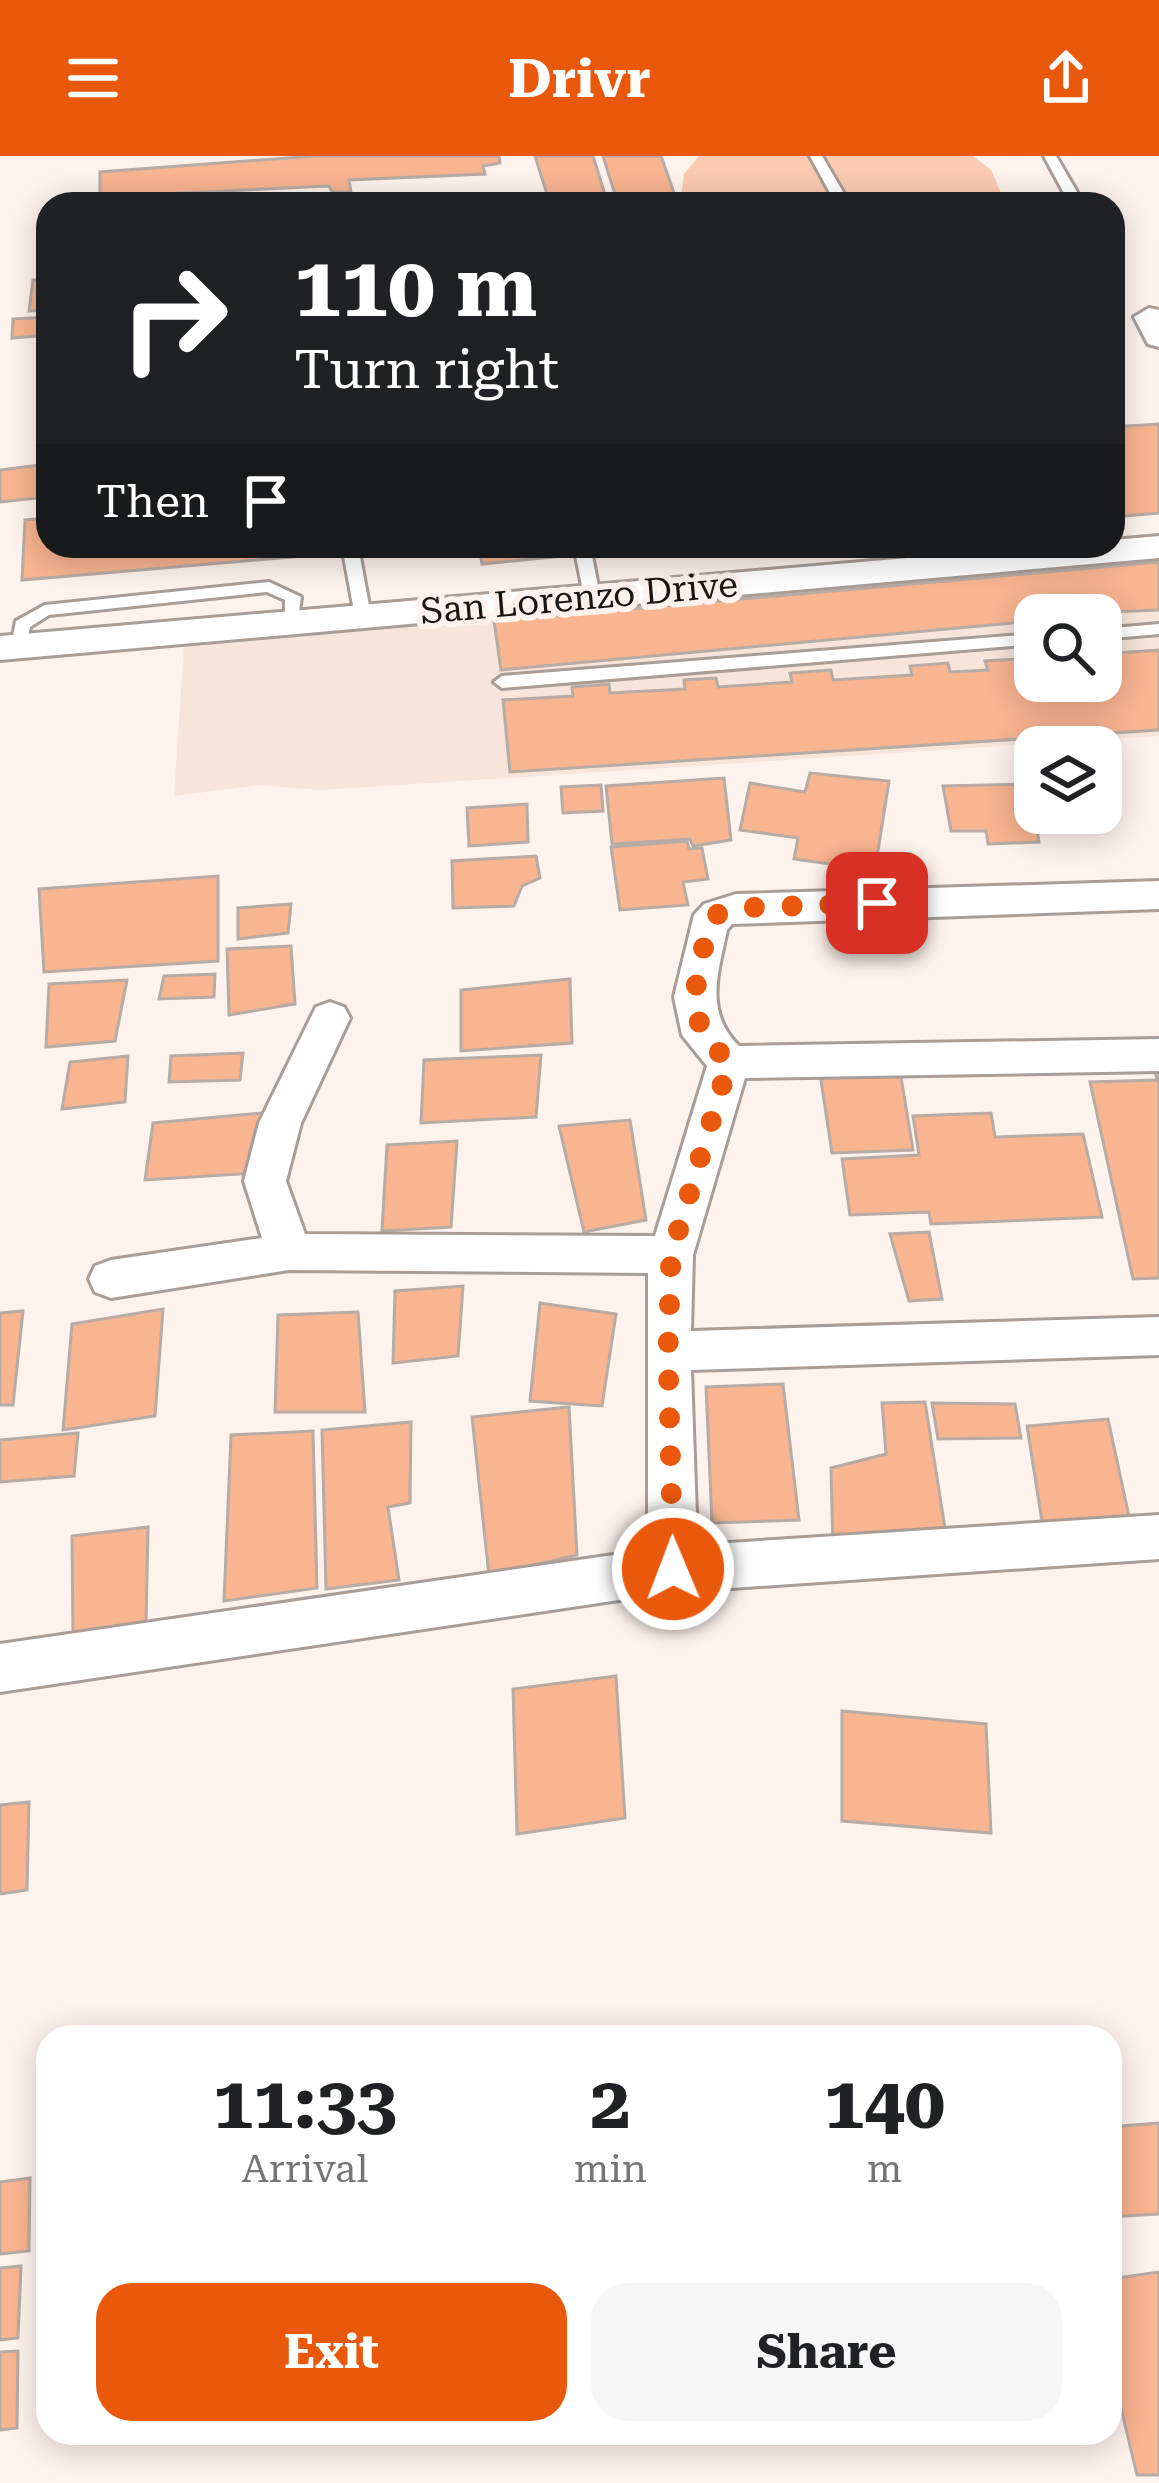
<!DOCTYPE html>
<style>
:root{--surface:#fff;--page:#f6f6f6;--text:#202124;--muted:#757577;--accent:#ea580c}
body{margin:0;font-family:"Roboto Serif",serif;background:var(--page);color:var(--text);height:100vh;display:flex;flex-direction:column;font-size:45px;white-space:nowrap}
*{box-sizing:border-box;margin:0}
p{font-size:39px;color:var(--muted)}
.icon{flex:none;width:66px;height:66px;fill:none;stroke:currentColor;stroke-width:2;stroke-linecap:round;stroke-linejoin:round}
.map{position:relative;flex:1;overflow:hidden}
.drawer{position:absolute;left:36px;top:1869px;width:1086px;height:420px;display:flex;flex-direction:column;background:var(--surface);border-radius:36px;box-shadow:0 6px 30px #0003}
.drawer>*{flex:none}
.hud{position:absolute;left:36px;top:36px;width:1089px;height:366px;border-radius:36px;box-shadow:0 6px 30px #0003;background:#202124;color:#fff;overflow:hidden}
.tools{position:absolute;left:1014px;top:438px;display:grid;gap:24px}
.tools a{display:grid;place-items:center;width:108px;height:108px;border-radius:24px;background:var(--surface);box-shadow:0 6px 30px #0003;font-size:60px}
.pin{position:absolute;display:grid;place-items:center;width:102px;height:102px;color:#fff;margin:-51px;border-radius:24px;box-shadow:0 6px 18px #0006}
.me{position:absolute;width:132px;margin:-66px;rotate:359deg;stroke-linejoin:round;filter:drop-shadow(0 0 9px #0008)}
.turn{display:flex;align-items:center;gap:42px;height:252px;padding:0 60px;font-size:54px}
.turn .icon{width:156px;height:156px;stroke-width:2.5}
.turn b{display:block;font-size:84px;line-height:102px}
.then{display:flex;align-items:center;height:114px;padding:0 60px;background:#0003;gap:24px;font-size:45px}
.eta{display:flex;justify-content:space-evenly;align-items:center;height:204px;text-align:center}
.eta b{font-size:72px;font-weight:700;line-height:84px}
.primary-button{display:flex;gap:24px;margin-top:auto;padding:24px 60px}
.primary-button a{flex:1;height:138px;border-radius:36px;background:var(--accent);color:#fff;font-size:48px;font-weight:700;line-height:138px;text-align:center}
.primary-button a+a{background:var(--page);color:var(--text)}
header{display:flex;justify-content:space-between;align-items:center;height:156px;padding:0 60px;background:var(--accent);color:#fff;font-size:54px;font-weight:700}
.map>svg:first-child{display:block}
</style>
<header><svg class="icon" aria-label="menu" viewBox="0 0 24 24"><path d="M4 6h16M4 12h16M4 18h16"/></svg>Drivr<svg class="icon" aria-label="share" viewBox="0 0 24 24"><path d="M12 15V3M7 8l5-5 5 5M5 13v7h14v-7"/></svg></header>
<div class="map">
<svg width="1159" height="2327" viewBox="0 0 1159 2327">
<rect width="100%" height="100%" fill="#fef2ec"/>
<path fill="#f7e4da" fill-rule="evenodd" d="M 1159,410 L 1159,580 L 320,634 L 259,629 L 174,640 L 184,490 ZM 1035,459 L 1101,459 L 1101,525 L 1035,525 Z"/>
<path fill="#fccab1" d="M 699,0 L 973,0 L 991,14 L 1006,48 L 680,48 L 684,18 Z"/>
<path fill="#f9b490" stroke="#b7aba5" stroke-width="3" d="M 314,0 L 499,0 L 500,7 L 483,10 L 485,18 L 349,24 L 351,36 L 332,36 L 329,30 L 100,41 L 100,16 Z
M 535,0 L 593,0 L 608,48 L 550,48 Z
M 603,0 L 661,0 L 678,48 L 618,48 Z
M 48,123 L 48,154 L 29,155 L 33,124 Z
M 48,161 L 48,179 L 12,182 L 13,163 Z
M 1159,268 L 1159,357 L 1113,361 L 1113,271 Z
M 48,308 L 48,341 L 0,346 L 0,314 Z
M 48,362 L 48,390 L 303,390 L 303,400 L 22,424 L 25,364 Z
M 479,390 L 572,390 L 574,399 L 482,408 Z
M 1159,406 L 1159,454 L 1035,459 L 1035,465 L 501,514 L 494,465 Z
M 1159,494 L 1159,574 L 510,616 L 503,544 L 573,540 L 572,531 L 609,528 L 610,537 L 685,533 L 684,524 L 716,522 L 718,531 L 792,526 L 790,517 L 831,514 L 833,524 L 912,519 L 910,510 L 948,507 L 950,516 L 988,514 L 985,505 L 1035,502 L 1035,525 L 1101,525 L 1101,498 Z
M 810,617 L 889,625 L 875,714 L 794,703 L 798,682 L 740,674 L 750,627 L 805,636 Z
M 724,622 L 731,684 L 693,690 L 690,683 L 612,688 L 606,630 Z
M 1029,628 L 1039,686 L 988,688 L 986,675 L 951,675 L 943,630 Z
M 601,629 L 603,655 L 563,657 L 561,631 Z
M 527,648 L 528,686 L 469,690 L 467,652 Z
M 687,685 L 689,693 L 702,692 L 708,723 L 683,726 L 688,749 L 620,754 L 611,691 Z
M 536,700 L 540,722 L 522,730 L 514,750 L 453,752 L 452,705 Z
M 218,720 L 218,805 L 44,816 L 39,733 Z
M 291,748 L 288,777 L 238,783 L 238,752 Z
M 291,790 L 295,848 L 229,859 L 227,793 Z
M 215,818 L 214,841 L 159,843 L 164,820 Z
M 570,823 L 572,887 L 461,895 L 461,834 Z
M 127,824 L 115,885 L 46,891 L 49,828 Z
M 243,897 L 240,924 L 169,926 L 171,900 Z
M 541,899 L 536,961 L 421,967 L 424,904 Z
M 128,900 L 125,946 L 62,953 L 70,906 Z
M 900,915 L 913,994 L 832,997 L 820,918 Z
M 1156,919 L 1159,919 L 1159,1122 L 1133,1123 L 1090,926 L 1157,924 Z
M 262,957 L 256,1017 L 145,1024 L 153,967 Z
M 991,957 L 995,981 L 1083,978 L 1102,1061 L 931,1068 L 929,1056 L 850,1059 L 842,1003 L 919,999 L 913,960 Z
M 630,964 L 646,1064 L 584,1076 L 559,970 Z
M 457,985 L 451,1071 L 382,1075 L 387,989 Z
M 929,1076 L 942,1143 L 909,1145 L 890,1078 Z
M 463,1130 L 458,1200 L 393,1207 L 395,1135 Z
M 540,1147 L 616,1158 L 602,1250 L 530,1245 Z
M 163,1153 L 155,1260 L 63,1274 L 72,1168 Z
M 23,1155 L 13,1249 L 0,1249 L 0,1157 Z
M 358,1156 L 365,1256 L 275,1256 L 278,1159 Z
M 783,1228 L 799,1364 L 712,1367 L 706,1231 Z
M 925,1246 L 948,1391 L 833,1392 L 831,1312 L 886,1298 L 882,1247 Z
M 932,1247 L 1015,1248 L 1021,1282 L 938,1283 Z
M 569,1251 L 577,1399 L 489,1420 L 472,1261 Z
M 1108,1263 L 1130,1365 L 1043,1372 L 1027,1270 Z
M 411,1266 L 410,1347 L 388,1351 L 399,1424 L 326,1433 L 322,1274 Z
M 313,1275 L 317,1432 L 224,1445 L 231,1279 Z
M 78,1277 L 74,1320 L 0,1326 L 0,1284 Z
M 148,1371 L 146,1469 L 73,1481 L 72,1380 Z
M 616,1520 L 625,1662 L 517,1678 L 513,1533 Z
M 842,1555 L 986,1568 L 991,1677 L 842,1665 Z
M 29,1646 L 27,1734 L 0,1738 L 0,1649 Z
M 1159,1967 L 1159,2058 L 1110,2061 L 1110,1971 Z
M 30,2022 L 29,2095 L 0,2098 L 0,2026 Z
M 21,2110 L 18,2182 L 0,2184 L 0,2112 Z
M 1159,2116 L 1159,2319 L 1137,2319 L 1110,2206 L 1110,2123 Z
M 18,2195 L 17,2272 L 0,2274 L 0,2196 Z"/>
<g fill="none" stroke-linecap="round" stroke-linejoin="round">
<defs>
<path id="service" d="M 810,0 L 822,0 L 850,48 L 836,48 Z
M 1044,0 L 1056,0 L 1077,36 L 1075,39 L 1065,39 Z
M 342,390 L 358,390 L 371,460 L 369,464 L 363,465 L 355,460 Z
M 574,390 L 590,390 L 600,440 L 598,444 L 586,444 L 584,440 Z
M 269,426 L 301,441 L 297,471 L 285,471 L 285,444 L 267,436 L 49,459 L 30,471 L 25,494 L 13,494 L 11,490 L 16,465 L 45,449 Z
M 1159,468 L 1159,478 L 1101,483 L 1101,473 Z
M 1035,478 L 1035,488 L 502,532 L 494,526 L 502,520 Z"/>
<path id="minor" d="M 1149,152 L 1159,154 L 1159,191 L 1148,188 L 1134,161 Z
M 1159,380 L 1159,402 L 0,504 L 0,480 L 1047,390 L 1113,390 L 1113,384 Z
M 1159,725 L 1159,753 L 732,768 L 727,774 C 718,817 704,856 739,890 L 1159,883 L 1159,915 L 745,922 L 693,1099 L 691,1175 L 1159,1161 L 1159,1199 L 691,1214 L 697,1389 L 1159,1359 L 1159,1403 L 673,1436 L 0,1536 L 0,1488 L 648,1394 L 648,1117 L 289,1114 L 111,1142 L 95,1136 L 89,1123 L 95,1110 L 111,1104 L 262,1082 L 244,1025 L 259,967 L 316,851 L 330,846 L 344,851 L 350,862 L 301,967 L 286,1025 L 305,1078 L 655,1080 L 707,910 L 682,879 L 674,841 L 694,759 L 704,748 L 736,738 Z"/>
</defs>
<use href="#service" stroke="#a89d97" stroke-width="6"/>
<use href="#minor" stroke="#a89d97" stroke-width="6"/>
<use href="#service" fill="#fff" fill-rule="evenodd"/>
<use href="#minor" fill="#fff" fill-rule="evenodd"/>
</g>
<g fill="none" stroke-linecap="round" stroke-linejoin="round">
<path stroke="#ea580c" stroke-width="21" stroke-dasharray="0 37.8" d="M 673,1413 L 668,1195 L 671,1099 L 729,906 L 702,879 L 694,841 L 708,769 L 718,758 L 736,752 L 877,747"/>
</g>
<g text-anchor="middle" stroke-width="12" stroke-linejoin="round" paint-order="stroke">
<g font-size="36" fill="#1a1513" stroke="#fef2ec">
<text transform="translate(579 441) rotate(-5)" y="13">San Lorenzo Drive</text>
</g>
</g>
</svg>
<div class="tools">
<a><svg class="icon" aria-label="search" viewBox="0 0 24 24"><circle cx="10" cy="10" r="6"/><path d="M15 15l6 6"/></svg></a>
<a><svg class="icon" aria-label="layers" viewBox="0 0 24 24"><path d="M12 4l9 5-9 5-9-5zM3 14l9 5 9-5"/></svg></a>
</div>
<div class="pin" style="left:877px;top:747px;background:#d93025"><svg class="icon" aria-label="arrive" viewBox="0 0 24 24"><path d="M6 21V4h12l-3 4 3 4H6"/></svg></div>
<svg class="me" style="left:673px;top:1413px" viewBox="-20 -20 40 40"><circle r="17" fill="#ea580c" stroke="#fff" stroke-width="3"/><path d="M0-11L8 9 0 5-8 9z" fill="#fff"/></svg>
<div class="hud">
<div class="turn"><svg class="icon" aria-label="right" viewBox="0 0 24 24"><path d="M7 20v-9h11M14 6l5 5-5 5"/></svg><div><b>110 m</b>Turn right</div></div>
<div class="then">Then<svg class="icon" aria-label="arrive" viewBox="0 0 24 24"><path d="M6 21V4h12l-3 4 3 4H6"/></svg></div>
</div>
<section class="drawer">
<div class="eta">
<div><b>11:33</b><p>Arrival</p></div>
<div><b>2</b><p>min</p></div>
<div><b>140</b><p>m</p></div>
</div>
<div class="primary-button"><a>Exit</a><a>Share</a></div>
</section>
</div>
